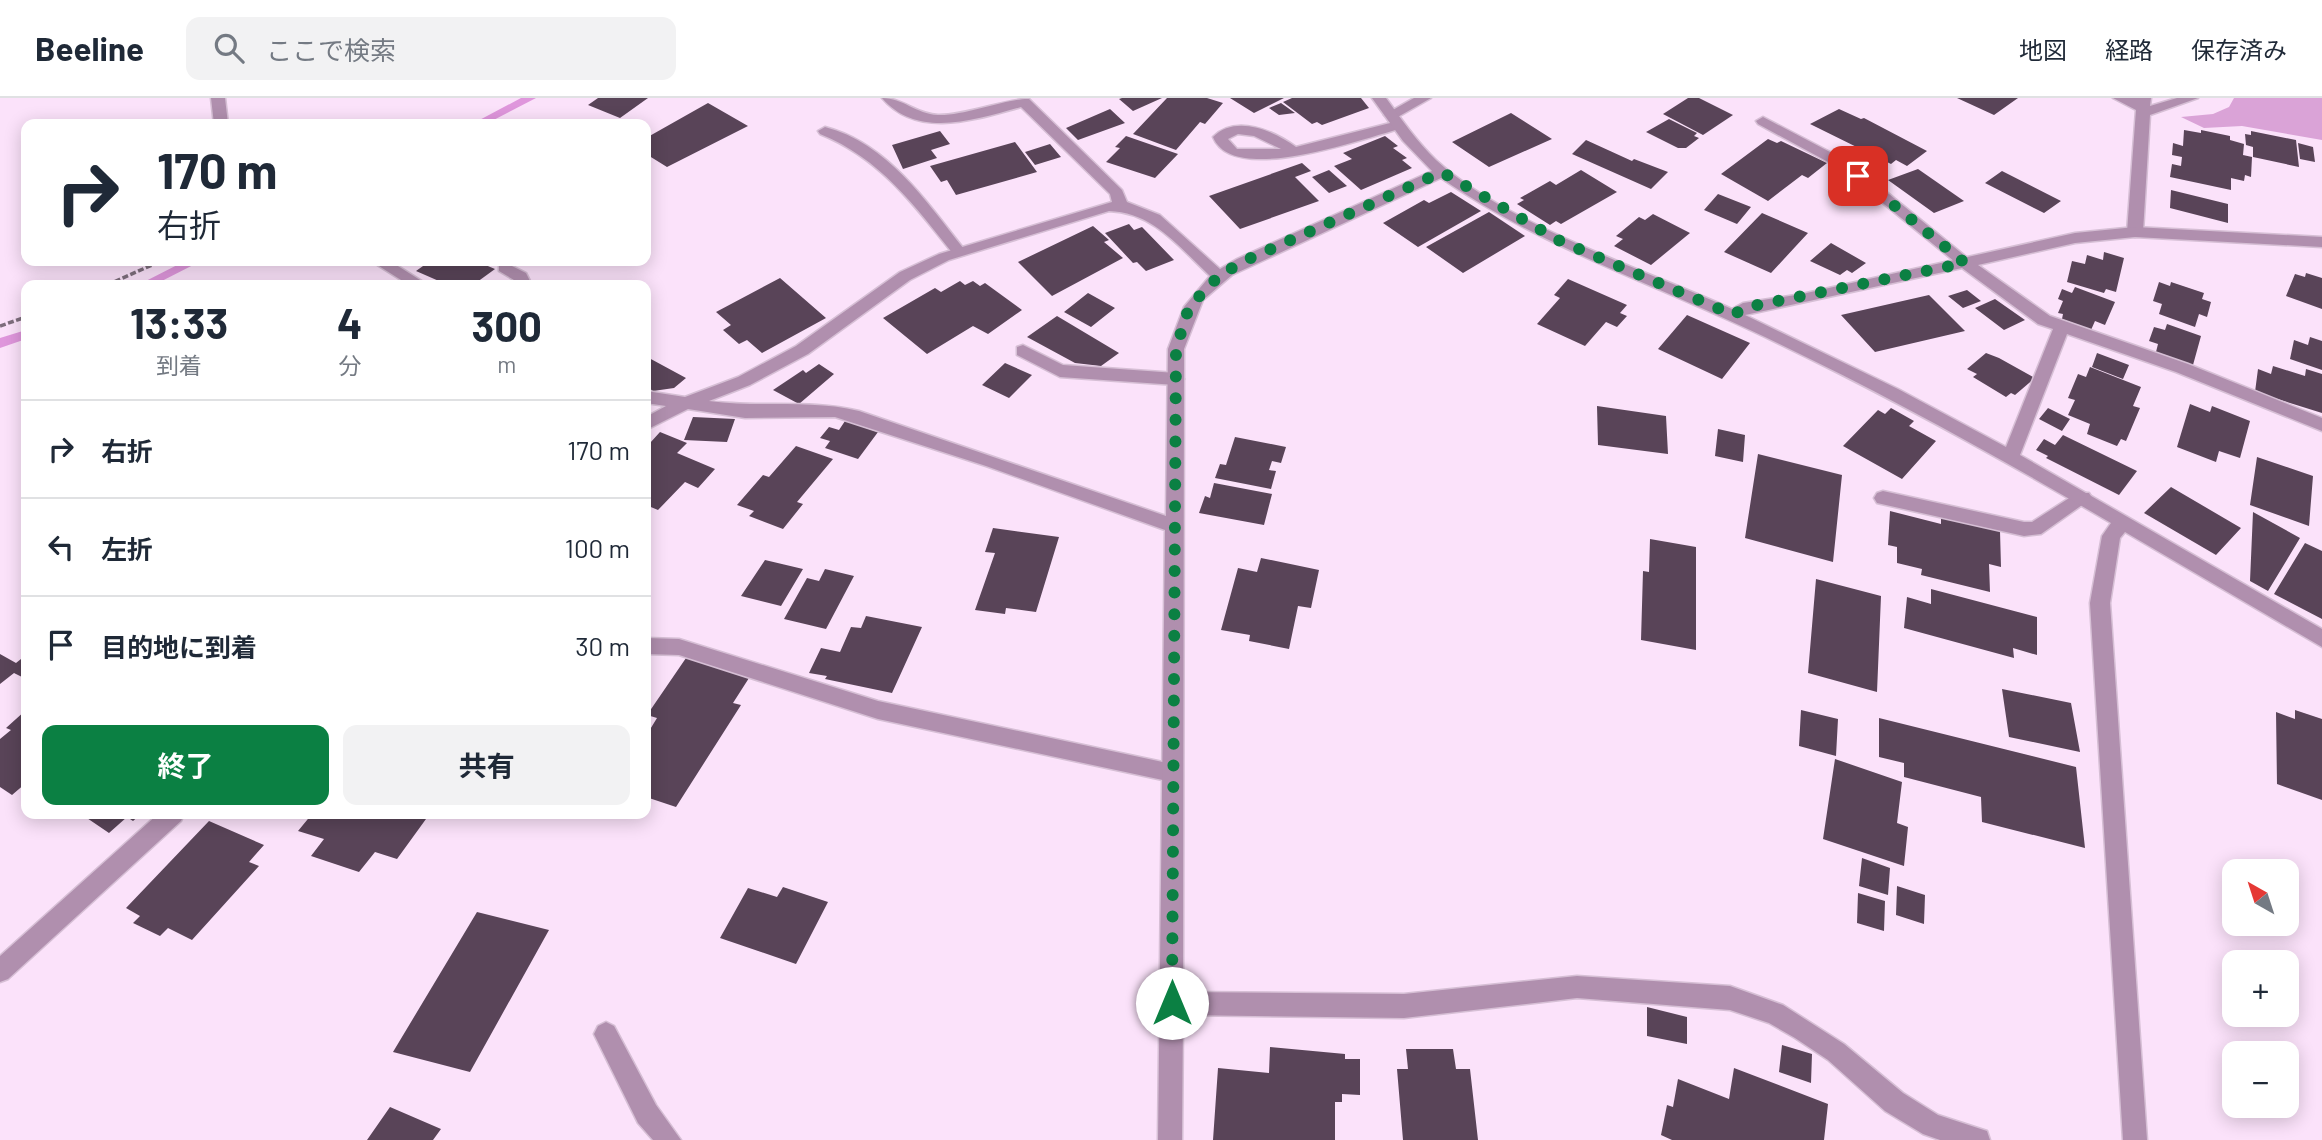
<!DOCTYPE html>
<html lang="ja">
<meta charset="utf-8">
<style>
:root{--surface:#fff;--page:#f2f2f3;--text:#1f2937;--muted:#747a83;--line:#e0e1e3;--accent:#0b8043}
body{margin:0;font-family:Barlow,"Noto Sans JP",sans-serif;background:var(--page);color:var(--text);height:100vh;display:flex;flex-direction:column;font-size:26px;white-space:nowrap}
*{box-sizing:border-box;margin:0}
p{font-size:23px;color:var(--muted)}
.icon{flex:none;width:38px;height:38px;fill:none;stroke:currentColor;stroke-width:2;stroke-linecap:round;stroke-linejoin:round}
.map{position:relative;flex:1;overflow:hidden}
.side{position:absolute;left:21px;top:182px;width:630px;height:539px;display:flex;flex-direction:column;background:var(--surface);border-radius:14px;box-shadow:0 4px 18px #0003}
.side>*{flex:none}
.guide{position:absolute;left:21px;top:21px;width:630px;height:147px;border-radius:14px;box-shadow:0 4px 18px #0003;background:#fff;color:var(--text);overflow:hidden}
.needle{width:46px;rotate:321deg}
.fabs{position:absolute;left:2222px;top:761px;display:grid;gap:14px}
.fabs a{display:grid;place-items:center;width:77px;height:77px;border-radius:14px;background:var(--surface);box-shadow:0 4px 18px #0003;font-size:35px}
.pin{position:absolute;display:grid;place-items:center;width:60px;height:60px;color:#fff;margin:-30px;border-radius:14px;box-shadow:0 4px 10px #0006}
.me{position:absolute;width:77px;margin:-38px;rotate:0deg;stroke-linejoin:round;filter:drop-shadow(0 0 5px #0008)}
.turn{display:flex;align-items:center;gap:24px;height:147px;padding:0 21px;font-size:32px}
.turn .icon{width:91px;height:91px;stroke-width:2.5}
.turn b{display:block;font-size:49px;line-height:60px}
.eta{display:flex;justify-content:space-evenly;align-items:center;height:119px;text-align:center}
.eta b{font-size:42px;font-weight:700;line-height:49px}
.cta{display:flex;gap:14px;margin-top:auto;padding:14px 21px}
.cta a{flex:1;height:80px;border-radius:14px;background:var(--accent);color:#fff;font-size:28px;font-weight:700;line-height:80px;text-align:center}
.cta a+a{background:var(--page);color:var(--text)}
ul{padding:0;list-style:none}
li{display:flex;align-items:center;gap:21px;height:98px;padding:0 21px;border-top:2px solid var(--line)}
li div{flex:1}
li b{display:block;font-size:26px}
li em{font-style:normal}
header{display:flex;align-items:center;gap:42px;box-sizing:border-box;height:98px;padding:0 35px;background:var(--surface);border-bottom:2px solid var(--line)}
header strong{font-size:33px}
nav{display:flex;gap:38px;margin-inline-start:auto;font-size:24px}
.search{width:490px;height:63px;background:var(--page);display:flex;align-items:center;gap:18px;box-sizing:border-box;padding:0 24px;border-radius:14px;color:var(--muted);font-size:26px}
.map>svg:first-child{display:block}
</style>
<header>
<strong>Beeline</strong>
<div class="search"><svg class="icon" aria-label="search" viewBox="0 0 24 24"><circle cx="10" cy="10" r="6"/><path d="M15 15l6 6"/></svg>ここで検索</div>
<nav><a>地図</a><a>経路</a><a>保存済み</a></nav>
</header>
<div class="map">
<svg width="2322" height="1042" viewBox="0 0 2322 1042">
<rect width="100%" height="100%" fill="#fbe2fa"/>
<path fill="#daa3d7" d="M 2234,0 L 2322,0 L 2322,42 L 2242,28 L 2204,30 L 2181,19 L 2213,16 L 2229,9 Z"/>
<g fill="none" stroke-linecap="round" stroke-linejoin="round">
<path fill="#df96dc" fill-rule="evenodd" d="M 521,0 L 536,0 L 486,26 L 472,26 Z
M 185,163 L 201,163 L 154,187 L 138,187 Z
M 26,232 L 26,241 L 0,250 L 0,240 Z"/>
</g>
<path fill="#594458" d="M 598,0 L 648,0 L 620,20 L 588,7 Z
M 1122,0 L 1162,0 L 1133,13 L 1119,1 Z
M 1167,0 L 1207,0 L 1223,5 L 1205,26 L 1200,24 L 1176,52 L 1133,36 Z
M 1230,0 L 1284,0 L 1254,15 Z
M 1292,0 L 1361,0 L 1369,10 L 1322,27 L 1317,24 L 1312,26 L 1283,4 Z
M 1688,0 L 1699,0 L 1733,17 L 1703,37 L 1663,16 Z
M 1957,0 L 2018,0 L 1994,17 Z
M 708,5 L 748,28 L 667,69 L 646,56 L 646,40 Z
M 1281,5 L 1295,15 L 1279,17 L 1269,10 Z
M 1110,11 L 1125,25 L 1078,42 L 1066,30 Z
M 1839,11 L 1861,21 L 1864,20 L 1927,53 L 1907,68 L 1896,62 L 1891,66 L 1810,26 Z
M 1511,15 L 1552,41 L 1489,69 L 1452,44 Z
M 1669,21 L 1697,35 L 1694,38 L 1699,40 L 1686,50 L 1678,50 L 1646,34 Z
M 2184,32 L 2201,35 L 2201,32 L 2230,38 L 2230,42 L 2244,46 L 2243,57 L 2252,59 L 2251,79 L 2245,77 L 2244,83 L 2231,80 L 2231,92 L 2170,79 L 2172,66 L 2181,68 L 2182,59 L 2172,57 L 2173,45 L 2183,48 Z
M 940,33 L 950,46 L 931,52 L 937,60 L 903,71 L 892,47 Z
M 2251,33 L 2296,42 L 2299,69 L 2253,59 L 2253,49 L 2246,47 L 2245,36 L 2251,37 Z
M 1126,38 L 1178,56 L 1155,80 L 1106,64 L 1120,50 L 1115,49 Z
M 1385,38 L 1398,48 L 1393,50 L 1407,60 L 1402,62 L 1412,70 L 1361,92 L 1334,68 L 1352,61 L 1343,55 Z
M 1768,41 L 1777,45 L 1781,43 L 1827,65 L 1808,80 L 1802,77 L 1768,103 L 1721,76 Z
M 1586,42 L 1632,63 L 1634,61 L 1668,74 L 1651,91 L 1572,56 Z
M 1015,44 L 1037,74 L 956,97 L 947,82 L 941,84 L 930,68 Z
M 2298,45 L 2313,49 L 2315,64 L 2300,61 Z
M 1050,46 L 1061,59 L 1035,67 L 1025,54 Z
M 1302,65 L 1311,73 L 1295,79 L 1319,103 L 1240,131 L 1209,98 Z
M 1918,71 L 1964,103 L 1934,115 L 1888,82 Z
M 1329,72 L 1347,88 L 1329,95 L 1312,79 Z
M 1581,72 L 1617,94 L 1561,126 L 1556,123 L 1550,127 L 1517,106 L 1524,102 L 1520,100 L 1550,83 L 1556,87 Z
M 2002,73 L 2061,103 L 2044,115 L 1985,85 Z
M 2171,92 L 2228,106 L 2228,125 L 2170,110 Z
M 1451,94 L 1481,113 L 1418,149 L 1383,125 L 1424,102 L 1429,105 Z
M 1718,96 L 1751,109 L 1737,126 L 1704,112 Z
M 1489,114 L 1525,138 L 1463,175 L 1426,149 Z
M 1762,115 L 1808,135 L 1771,175 L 1724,154 Z
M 1653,116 L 1690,135 L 1651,167 L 1614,148 L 1623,141 L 1616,138 L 1639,119 L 1645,122 Z
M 1129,126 L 1134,132 L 1142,129 L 1174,162 L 1146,173 L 1137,164 L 1133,165 L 1105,135 Z
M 1093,128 L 1109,142 L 1104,144 L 1123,160 L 1052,198 L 1018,164 Z
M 1831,145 L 1866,165 L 1852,175 L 1847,172 L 1840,177 L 1810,163 Z
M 2104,154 L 2124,160 L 2116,194 L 2106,191 L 2104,195 L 2067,184 L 2072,163 L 2085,166 L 2087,157 L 2103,162 Z
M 430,163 L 476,163 L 495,171 L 473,187 L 448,187 L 416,173 Z
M 2306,175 L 2322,180 L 2322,211 L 2286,198 L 2295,176 L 2305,179 Z
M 780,180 L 826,220 L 762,255 L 747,242 L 739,246 L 723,232 L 731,227 L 716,214 Z
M 1568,181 L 1627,207 L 1620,215 L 1627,218 L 1617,229 L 1606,224 L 1585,248 L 1537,226 L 1560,200 L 1554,197 Z
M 960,183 L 965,187 L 973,183 L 980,188 L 985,185 L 1022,212 L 988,236 L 973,228 L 927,256 L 883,220 L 935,190 L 941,194 Z
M 2159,184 L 2170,188 L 2171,184 L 2204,195 L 2202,201 L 2211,204 L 2207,219 L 2199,216 L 2195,229 L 2159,216 L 2162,206 L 2153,203 Z
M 2075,189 L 2115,204 L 2105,227 L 2095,223 L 2091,232 L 2062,221 L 2063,216 L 2058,215 L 2063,203 L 2058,201 L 2062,191 L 2072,195 Z
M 1967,192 L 1981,203 L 1963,210 L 1948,198 Z
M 1088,195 L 1115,210 L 1091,229 L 1064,214 Z
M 1929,197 L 1965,233 L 1875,254 L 1841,217 Z
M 1995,201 L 2025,222 L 2004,232 L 1975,210 Z
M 1687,217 L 1750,245 L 1722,281 L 1658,251 Z
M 1057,218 L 1119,255 L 1101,268 L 1075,265 L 1027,239 Z
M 2167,226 L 2201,238 L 2193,267 L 2156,254 L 2158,246 L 2149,243 L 2154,229 L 2165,232 Z
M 2310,239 L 2322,243 L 2322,272 L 2290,261 L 2294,242 L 2308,247 Z
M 1986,255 L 1999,260 L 2035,280 L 2015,297 L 2011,295 L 2006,299 L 1973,279 L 1977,276 L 1967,271 Z
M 2097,255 L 2129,267 L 2123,281 L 2092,269 Z
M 649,260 L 686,280 L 674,290 L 653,293 L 646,288 L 646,263 Z
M 1005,265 L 1032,277 L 1009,300 L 982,287 Z
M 819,266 L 834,276 L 799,306 L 773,292 L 803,272 L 806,275 Z
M 2273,268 L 2305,278 L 2306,271 L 2322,276 L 2322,315 L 2255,294 L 2258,271 L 2271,276 Z
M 2090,269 L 2141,289 L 2133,308 L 2140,310 L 2126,343 L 2121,341 L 2117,348 L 2087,336 L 2090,326 L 2068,317 L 2075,302 L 2068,300 L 2078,276 L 2086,279 Z
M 2190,306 L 2210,314 L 2212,308 L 2250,323 L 2240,360 L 2219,353 L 2216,364 L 2177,349 Z
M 1597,308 L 1666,318 L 1668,356 L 1598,347 Z
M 1891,310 L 1914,323 L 1909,328 L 1936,343 L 1902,381 L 1843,348 L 1878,312 L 1885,316 Z
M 2048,310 L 2070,321 L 2062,333 L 2039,321 Z
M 693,319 L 735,321 L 727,344 L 684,342 Z
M 845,323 L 878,334 L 858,361 L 825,350 L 830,343 L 820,340 L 829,329 L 839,332 Z
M 1718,331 L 1745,337 L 1743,364 L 1715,358 Z
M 660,334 L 687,345 L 677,355 L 715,371 L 698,390 L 685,384 L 658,412 L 646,407 L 646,343 L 650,345 Z
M 2063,337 L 2137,373 L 2119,397 L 2046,360 L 2048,358 L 2036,352 L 2044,341 L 2055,347 Z
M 1235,339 L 1286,349 L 1281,365 L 1272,363 L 1269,372 L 1276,373 L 1271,391 L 1215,380 L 1220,366 L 1226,367 Z
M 796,348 L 833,361 L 797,404 L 803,406 L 783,431 L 749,418 L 754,413 L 737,407 L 763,377 L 769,379 Z
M 1758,356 L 1842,377 L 1833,464 L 1745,440 Z
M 2257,359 L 2313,378 L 2309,428 L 2250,407 Z
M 1214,385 L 1272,396 L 1264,427 L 1199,415 L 1205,398 L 1210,400 Z
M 2171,389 L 2241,430 L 2216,457 L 2144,415 Z
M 1890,413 L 1941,426 L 1941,419 L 2000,433 L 2001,469 L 1989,466 L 1990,494 L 1921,477 L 1922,471 L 1897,465 L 1897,449 L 1888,447 Z
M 2253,414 L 2300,440 L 2268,493 L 2250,483 Z
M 993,430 L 1059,439 L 1036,514 L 1006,510 L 1005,516 L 975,512 L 995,455 L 985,454 Z
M 1650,441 L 1696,449 L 1696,552 L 1641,542 L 1643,473 L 1649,474 Z
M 2305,445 L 2322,453 L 2322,521 L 2274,496 Z
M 1261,460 L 1319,472 L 1311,510 L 1298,508 L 1289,551 L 1249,543 L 1250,537 L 1221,532 L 1238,470 L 1257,474 Z
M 765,462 L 803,471 L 781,508 L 741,498 Z
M 825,471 L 854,478 L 826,531 L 784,521 L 807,480 L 819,483 Z
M 1816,481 L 1881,498 L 1877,594 L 1808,575 Z
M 1931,491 L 2037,519 L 2037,557 L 2013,550 L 2014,560 L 1904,530 L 1907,499 L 1931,506 Z
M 866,518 L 922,529 L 892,595 L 825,581 L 827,578 L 809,575 L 821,550 L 840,554 L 851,529 L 861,530 Z
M 0,556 L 16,565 L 26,557 L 26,581 L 14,575 L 0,586 Z
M 686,560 L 749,580 L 733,605 L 741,607 L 676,709 L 646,699 L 646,638 L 657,620 L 647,617 Z
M 2002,591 L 2071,605 L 2080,654 L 2009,639 Z
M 26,612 L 26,685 L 12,697 L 0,689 L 0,641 L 11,632 L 6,630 Z
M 1801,612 L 1838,621 L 1836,658 L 1799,648 Z
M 2295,612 L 2322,621 L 2322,702 L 2277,686 L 2276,614 L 2295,621 Z
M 1879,620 L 2076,669 L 2085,750 L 1982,724 L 1981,699 L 1904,679 L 1904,665 L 1879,659 Z
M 1835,661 L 1902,684 L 1897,725 L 1908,729 L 1904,768 L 1823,741 Z
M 81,716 L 141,716 L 133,723 L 127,719 L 109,735 Z
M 312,716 L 409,716 L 426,721 L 397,761 L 375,754 L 359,774 L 311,758 L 324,741 L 298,733 Z
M 209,723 L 264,747 L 249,764 L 259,768 L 192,842 L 168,830 L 160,838 L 133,825 L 140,818 L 126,810 Z
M 1862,760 L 1890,770 L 1888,797 L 1859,788 Z
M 1897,788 L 1925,797 L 1924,826 L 1896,817 Z
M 783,789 L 828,804 L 796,866 L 720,840 L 748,790 L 777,799 Z
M 1858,795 L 1885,803 L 1884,833 L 1857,825 Z
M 477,814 L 549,832 L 470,974 L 393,954 Z
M 1647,909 L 1687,919 L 1687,946 L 1647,938 Z
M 1782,947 L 1812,956 L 1811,985 L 1779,974 Z
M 1270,949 L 1345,956 L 1345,961 L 1360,961 L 1360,997 L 1342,996 L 1342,1004 L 1335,1004 L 1335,1042 L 1213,1042 L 1218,970 L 1269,975 Z
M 1406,951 L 1453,951 L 1456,971 L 1470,971 L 1478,1042 L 1403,1042 L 1397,971 L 1408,971 Z
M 1734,970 L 1828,1006 L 1824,1042 L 1672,1042 L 1661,1037 L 1667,1007 L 1673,1009 L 1678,981 L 1729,1001 Z
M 390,1009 L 441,1031 L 433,1042 L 367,1042 Z"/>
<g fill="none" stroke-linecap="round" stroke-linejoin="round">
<defs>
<path id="service" d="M 1414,0 L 1431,0 L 1396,20 L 1384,17 Z
M 2113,0 L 2151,0 L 2150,8 L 2177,0 L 2198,0 L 2150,17 L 2143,134 L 2135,139 L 2127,134 L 2136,12 Z
M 1763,19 L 1851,65 L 1970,162 L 1970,168 L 1960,168 L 1841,71 L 1758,26 L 1756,23 Z
M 1398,23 L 1403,24 L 1403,30 C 1364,40 1233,89 1213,39 C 1236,16 1274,33 1296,49 ZM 1238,36 L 1254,38 L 1281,51 L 1237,51 L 1228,41 Z
M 825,29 C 887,45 926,103 964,151 L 964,157 L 954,157 C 915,108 880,60 820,36 L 818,33 Z
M 504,164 L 526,175 L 532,187 L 516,187 L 514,182 L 499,173 L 499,165 Z
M 1023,247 L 1063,267 L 1176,275 L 1184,281 L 1176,287 L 1060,279 L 1017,257 L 1017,249 Z
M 1883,393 L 2024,424 L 2032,424 L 2077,395 L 2089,395 L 2092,400 L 2041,436 L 2024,438 L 1877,405 L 1874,400 L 1877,395 Z
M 646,540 L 679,541 L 878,603 L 1172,666 L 1179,668 L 1182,675 L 1179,682 L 1172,684 L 878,621 L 679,557 L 646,556 Z
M 606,924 L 614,928 L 656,1007 L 681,1042 L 653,1042 L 638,1025 L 594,936 L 598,928 Z"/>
<path id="minor" d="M 211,0 L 225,0 L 228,26 L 214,26 Z
M 882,0 C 903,0 916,16 938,17 C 965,18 1008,0 1029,1 L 1122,92 L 1127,104 L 1160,117 L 1220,171 L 1237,161 L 1432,73 L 1403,43 L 1372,0 L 1386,0 C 1402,22 1417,44 1436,62 C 1507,127 1643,171 1732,211 L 1743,205 L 1802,196 L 2075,135 L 2135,129 L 2322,139 L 2322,149 L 2135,139 L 2075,145 L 1978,167 L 2050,218 L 2188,266 L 2322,320 L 2322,333 L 2176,274 L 2067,236 L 2020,357 L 2322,531 L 2322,549 L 2125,434 L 2120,440 L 2110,505 L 2147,1042 L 2123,1042 L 2090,505 L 2102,438 L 2111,425 C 1993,356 1874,290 1750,232 C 1646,183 1536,146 1441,80 L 1232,177 L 1203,202 L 1184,251 L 1183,894 L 1404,896 L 1577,878 L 1730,888 L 1783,907 L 1844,946 L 1903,995 L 1938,1017 L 1987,1033 L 1990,1042 L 1940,1042 L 1923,1036 L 1885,1013 L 1828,962 L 1795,940 L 1769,925 L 1730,912 L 1577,900 L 1404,920 L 1183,917 L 1182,1042 L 1158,1042 L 1165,432 L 986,368 L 835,319 L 745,320 L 688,311 L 646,332 L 646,319 L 666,308 L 646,305 L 646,293 L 685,299 L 738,279 L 796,248 L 900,174 L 939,156 L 1112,104 L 1110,96 L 1021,9 C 977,21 918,42 882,0 ZM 1109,113 C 1153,114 1180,150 1210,178 L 1184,209 L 1168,251 L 1166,418 L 859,313 C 810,301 759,310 709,303 L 750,287 L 808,256 L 910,182 L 949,162 ZM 1962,170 L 2038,226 L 2053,231 L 2006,349 L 1898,291 L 1745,217 Z
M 371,163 L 390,163 L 428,187 L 409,187 Z
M 158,716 L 184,716 L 181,723 L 8,881 L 0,884 L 0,858 Z"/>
</defs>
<use href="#service" stroke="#d6bfd5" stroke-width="3"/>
<use href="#minor" stroke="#d6bfd5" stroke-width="3"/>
<path stroke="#7e6e7d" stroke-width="3.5" stroke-dasharray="6 2.5" stroke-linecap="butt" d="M 107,187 L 161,163
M 0,228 L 26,219"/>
<use href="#service" fill="#b08fae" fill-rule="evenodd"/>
<use href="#minor" fill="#b08fae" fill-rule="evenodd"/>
</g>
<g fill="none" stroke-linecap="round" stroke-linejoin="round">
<path stroke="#0b8043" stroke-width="12" stroke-dasharray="0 21.6" d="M 1172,905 L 1176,251 L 1189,209 L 1219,178 L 1242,164 L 1442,74 L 1560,143 L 1734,217 L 1743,210 L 1965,165 L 1858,78"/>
</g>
</svg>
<div class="fabs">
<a><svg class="needle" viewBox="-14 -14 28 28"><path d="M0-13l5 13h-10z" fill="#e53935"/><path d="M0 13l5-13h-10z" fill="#747a83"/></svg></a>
<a>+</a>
<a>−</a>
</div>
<div class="pin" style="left:1858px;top:78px;background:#d93025"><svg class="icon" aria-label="arrive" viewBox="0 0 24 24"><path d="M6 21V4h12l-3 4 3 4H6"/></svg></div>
<svg class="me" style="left:1172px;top:905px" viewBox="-20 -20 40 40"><circle r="19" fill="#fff"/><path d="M0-13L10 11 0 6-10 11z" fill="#0b8043"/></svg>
<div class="guide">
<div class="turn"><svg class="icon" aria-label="right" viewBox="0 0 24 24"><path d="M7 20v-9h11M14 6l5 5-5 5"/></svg><div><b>170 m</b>右折</div></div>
</div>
<section class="side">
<div class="eta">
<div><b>13:33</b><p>到着</p></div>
<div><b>4</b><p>分</p></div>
<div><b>300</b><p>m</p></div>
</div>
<ul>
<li><svg class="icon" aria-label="right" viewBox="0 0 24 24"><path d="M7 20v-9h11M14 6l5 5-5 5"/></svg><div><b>右折</b></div><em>170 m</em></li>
<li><svg class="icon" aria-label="left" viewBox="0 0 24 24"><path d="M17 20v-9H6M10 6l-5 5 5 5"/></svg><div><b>左折</b></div><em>100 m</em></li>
<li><svg class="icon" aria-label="arrive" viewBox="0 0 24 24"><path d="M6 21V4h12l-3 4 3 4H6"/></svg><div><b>目的地に到着</b></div><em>30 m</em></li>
</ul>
<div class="cta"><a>終了</a><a>共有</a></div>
</section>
</div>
